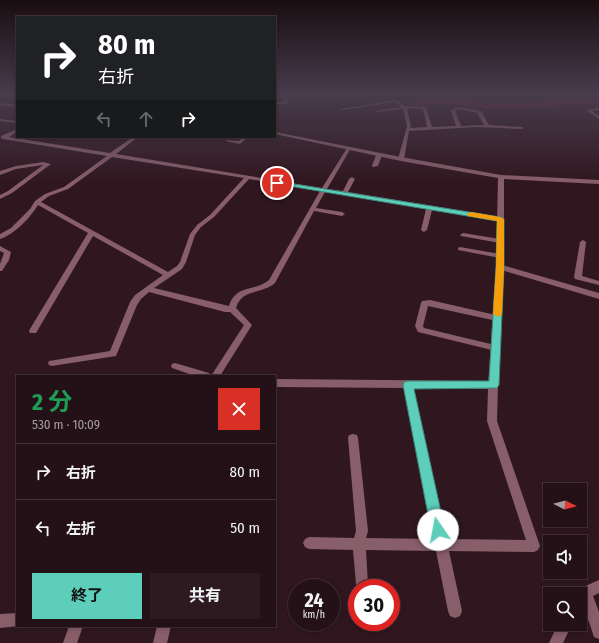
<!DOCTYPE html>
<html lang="ja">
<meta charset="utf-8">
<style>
:root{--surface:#241117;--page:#2c1a20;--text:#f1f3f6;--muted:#a39da1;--line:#413136;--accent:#5cceba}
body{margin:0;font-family:"Fira Sans Condensed","Noto Sans JP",sans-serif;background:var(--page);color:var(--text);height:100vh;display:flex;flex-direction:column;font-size:15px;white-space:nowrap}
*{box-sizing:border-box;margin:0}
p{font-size:13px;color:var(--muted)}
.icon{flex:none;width:22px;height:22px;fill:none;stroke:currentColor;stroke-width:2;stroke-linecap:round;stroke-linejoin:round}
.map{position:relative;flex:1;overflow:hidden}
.sheet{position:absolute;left:16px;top:375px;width:260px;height:252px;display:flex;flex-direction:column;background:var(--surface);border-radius:0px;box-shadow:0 2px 6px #0003,0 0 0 1px var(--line)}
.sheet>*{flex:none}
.banner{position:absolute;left:16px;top:16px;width:260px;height:122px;border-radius:0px;box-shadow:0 2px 6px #0003,0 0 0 1px var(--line);background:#202124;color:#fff;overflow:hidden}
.needle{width:26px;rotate:96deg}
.tools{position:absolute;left:543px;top:483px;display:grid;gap:8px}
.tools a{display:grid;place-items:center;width:44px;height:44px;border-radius:0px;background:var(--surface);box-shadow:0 2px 6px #0003,0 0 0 1px var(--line);font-size:20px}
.speed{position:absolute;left:288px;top:579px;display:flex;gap:8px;font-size:20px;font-weight:700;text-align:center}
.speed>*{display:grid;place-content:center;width:52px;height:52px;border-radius:50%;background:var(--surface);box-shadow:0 2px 6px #0003,0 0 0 1px var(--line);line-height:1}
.speed small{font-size:10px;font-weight:400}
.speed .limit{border:6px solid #d22;background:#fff;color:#111}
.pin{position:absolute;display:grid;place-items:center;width:34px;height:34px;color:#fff;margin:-17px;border:2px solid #fff;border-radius:50%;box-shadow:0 1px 4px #0007}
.me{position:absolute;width:44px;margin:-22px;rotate:348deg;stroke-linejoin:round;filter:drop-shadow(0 0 3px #0008)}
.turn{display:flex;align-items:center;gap:14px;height:84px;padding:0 16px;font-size:18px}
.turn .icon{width:52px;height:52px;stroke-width:2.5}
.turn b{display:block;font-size:28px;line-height:34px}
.lanes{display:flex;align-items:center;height:38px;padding:0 16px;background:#0003;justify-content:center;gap:20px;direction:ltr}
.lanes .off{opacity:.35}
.round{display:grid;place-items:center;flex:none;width:42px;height:42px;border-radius:0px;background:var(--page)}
.headline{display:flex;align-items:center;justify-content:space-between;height:68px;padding:0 16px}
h1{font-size:24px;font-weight:700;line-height:30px;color:#1e9e55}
.action{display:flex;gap:8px;margin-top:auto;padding:8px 16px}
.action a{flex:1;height:46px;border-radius:0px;background:var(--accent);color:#111;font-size:16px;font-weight:700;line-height:46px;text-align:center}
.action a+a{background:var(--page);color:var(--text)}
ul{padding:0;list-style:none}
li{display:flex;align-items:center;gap:12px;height:56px;padding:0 16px;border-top:1px solid var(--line)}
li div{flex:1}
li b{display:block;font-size:15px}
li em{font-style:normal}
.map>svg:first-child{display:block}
</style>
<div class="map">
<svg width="599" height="643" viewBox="0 0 599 643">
<rect width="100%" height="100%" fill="#30171f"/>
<path fill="#4f1b2e" d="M 291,93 L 373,93 L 307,103 L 296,98 Z"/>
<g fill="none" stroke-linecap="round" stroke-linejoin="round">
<path fill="#6e193c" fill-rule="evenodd" d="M 599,97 L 599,103 L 533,108 L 488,109 L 450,104 L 416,105 L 412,102 L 416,99 L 450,98 L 488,103 L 533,102 Z"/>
<path fill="#875e6a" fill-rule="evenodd" d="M 282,93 L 286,93 L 288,103 L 286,104 L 275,104 L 275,102 L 284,102 Z
M 397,100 L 405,106 L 426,107 L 432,127 L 456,126 L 451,110 L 460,107 L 481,111 L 489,125 L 522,127 L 524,128 L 522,129 L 476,127 L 409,131 L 404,159 L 401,161 L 398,159 L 407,126 L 403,109 L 377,112 L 375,111 L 401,107 L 396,102 L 343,110 L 341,109 ZM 407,108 L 423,109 L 427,127 L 410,128 L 411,126 ZM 460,109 L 477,113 L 484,125 L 461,126 L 455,111 Z
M 599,108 L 599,110 L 592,111 L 599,116 L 599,119 L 586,110 Z
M 0,119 L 17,121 L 17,123 L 0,121 Z
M 17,129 L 17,132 L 9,137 L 110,153 L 133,137 L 138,137 L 116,154 L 322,188 L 347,148 L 349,147 L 351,148 L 327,189 L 343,191 L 349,179 L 352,177 L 355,179 L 348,192 L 500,217 L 503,219 L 500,221 L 432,210 L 427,230 L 424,232 L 421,230 L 426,209 L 325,192 L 316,208 L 342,212 L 345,214 L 342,216 L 314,211 L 275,283 C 261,295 242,288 236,308 L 252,325 L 220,376 L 211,376 L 244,325 L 230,312 L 225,312 L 149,292 L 141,299 L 137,305 L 116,356 L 52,366 L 49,365 L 48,363 L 49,361 L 110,351 L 130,302 L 135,295 L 163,275 L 93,236 L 36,333 L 30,333 L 29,331 L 30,329 L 88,233 L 38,205 C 30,218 15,234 0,239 L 0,234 L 11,228 L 30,209 L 35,201 L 45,194 L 64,187 L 107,156 L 3,139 L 1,138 L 1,136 ZM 112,157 L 244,178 L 210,215 L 197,225 L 190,234 L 180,262 L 177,266 L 168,272 L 41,202 L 49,196 L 68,189 ZM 249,179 L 320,191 L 269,280 C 255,292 236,284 229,306 L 154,288 L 182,269 L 186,262 L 195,235 L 201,227 L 214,217 Z
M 243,137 L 248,137 L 240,144 L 225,141 L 227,140 L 239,141 Z
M 379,153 L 382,155 L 378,166 L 373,167 L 372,166 L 376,155 Z
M 43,162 L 51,164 L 12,193 L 0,199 L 0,195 L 8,191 L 43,165 L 16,169 L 0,175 L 0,171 L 16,166 Z
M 463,233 L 500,239 L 503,241 L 500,243 L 461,236 L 460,235 Z
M 583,240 L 586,242 L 582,276 L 599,281 L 599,285 L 575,279 L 574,277 L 580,242 Z
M 0,246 L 11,252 L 9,260 L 2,271 L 0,271 L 0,264 L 4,253 L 0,251 Z
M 460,247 L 500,254 L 503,256 L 500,258 L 458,250 L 458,248 Z
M 498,265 L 502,265 L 599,293 L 599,299 L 498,269 L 496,267 Z
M 430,300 L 500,316 L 501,318 L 500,320 L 497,321 L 428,306 L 423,326 L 424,328 L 499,346 L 500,348 L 499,350 L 496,351 L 418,332 L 415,326 L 421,303 L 422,301 Z
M 175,363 L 209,373 L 210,376 L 195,376 L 172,368 L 171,366 L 172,364 Z
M 275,379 L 493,381 L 496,382 L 498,385 L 497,421 L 540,546 L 538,550 L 534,552 L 449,551 L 462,611 L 460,616 L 455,618 L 450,616 L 448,611 L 436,551 L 366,550 L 368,584 L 367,588 L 357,588 L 356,584 L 353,550 L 309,549 L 305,547 L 303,543 L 305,539 L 309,537 L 354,538 L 356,531 L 348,438 L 349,435 L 353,434 L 357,435 L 358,438 L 368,531 L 366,538 L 434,539 L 404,388 L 275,387 ZM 413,388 L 488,389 L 487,421 L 526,540 L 446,539 Z
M 599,580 L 599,593 L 593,596 L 599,612 L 599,639 L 594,637 L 584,607 L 580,608 L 580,594 L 578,594 L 581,588 Z
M 17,613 L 17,626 L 19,626 L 0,628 L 0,614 Z
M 558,624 L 572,624 L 563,643 L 549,643 Z
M 69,626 L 83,626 L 77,643 L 63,643 Z
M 157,626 L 171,626 L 167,643 L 153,643 Z"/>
<path fill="#875e6a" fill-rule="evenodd" d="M 0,103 L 17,105 L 17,107 L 0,105 Z
M 275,132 L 401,157 L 501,175 L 599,180 L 599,184 L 504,179 L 504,267 L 498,385 L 496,388 L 493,389 L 490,388 L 488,385 L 496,267 L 498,178 L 401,161 L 275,134 Z"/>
</g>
<linearGradient id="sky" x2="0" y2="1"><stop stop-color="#1a0d11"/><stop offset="0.51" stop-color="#483c4d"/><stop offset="1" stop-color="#483c4d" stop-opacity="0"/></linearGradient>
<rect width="599" height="183" fill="url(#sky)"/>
<path fill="#5cceba" stroke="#3c8679" d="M 275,181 L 500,217 L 504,219 L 504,267 L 499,385 L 497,388 L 414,389 L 445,530 L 443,535 L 438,537 L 433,535 L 431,530 L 403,385 L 404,382 L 408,381 L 489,381 L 496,267 L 497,221 L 277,184 L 275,184 Z"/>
<path fill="#f59e0b" d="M 471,212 L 500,217 L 504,219 L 504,267 L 502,314 L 498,317 L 493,314 L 496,267 L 497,221 L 468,216 L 467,214 Z"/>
</svg>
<div class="tools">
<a><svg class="needle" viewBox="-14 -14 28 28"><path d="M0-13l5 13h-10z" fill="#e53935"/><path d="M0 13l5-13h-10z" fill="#a39da1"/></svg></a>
<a><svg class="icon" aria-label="sound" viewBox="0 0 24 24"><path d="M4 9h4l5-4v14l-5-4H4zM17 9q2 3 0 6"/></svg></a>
<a><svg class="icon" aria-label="search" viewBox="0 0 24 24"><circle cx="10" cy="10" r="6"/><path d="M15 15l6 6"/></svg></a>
</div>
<div class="speed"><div>24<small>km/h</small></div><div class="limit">30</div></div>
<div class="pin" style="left:277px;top:183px;background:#d93025"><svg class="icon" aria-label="arrive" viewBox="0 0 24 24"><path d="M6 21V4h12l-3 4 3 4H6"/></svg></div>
<svg class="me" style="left:438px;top:530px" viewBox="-20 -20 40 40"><circle r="19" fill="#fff"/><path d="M0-13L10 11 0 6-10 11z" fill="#5cceba"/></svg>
<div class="banner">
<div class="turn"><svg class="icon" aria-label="right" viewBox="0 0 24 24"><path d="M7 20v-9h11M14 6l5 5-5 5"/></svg><div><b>80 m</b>右折</div></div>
<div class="lanes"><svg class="icon off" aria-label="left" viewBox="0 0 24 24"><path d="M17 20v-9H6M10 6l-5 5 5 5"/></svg><svg class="icon off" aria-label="ahead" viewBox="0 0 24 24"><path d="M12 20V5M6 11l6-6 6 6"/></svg><svg class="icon" aria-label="right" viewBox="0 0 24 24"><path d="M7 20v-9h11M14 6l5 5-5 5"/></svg></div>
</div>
<section class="sheet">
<div class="headline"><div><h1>2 分</h1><p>530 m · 10:09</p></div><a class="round" style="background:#d93025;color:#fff"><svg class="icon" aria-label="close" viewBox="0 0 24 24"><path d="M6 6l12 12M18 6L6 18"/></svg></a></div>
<ul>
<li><svg class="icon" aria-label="right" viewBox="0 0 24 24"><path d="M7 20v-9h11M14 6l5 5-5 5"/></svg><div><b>右折</b></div><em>80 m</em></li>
<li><svg class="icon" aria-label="left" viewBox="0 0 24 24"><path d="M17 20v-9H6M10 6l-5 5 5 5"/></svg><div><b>左折</b></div><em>50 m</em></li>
</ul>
<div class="action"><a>終了</a><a>共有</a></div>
</section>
</div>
